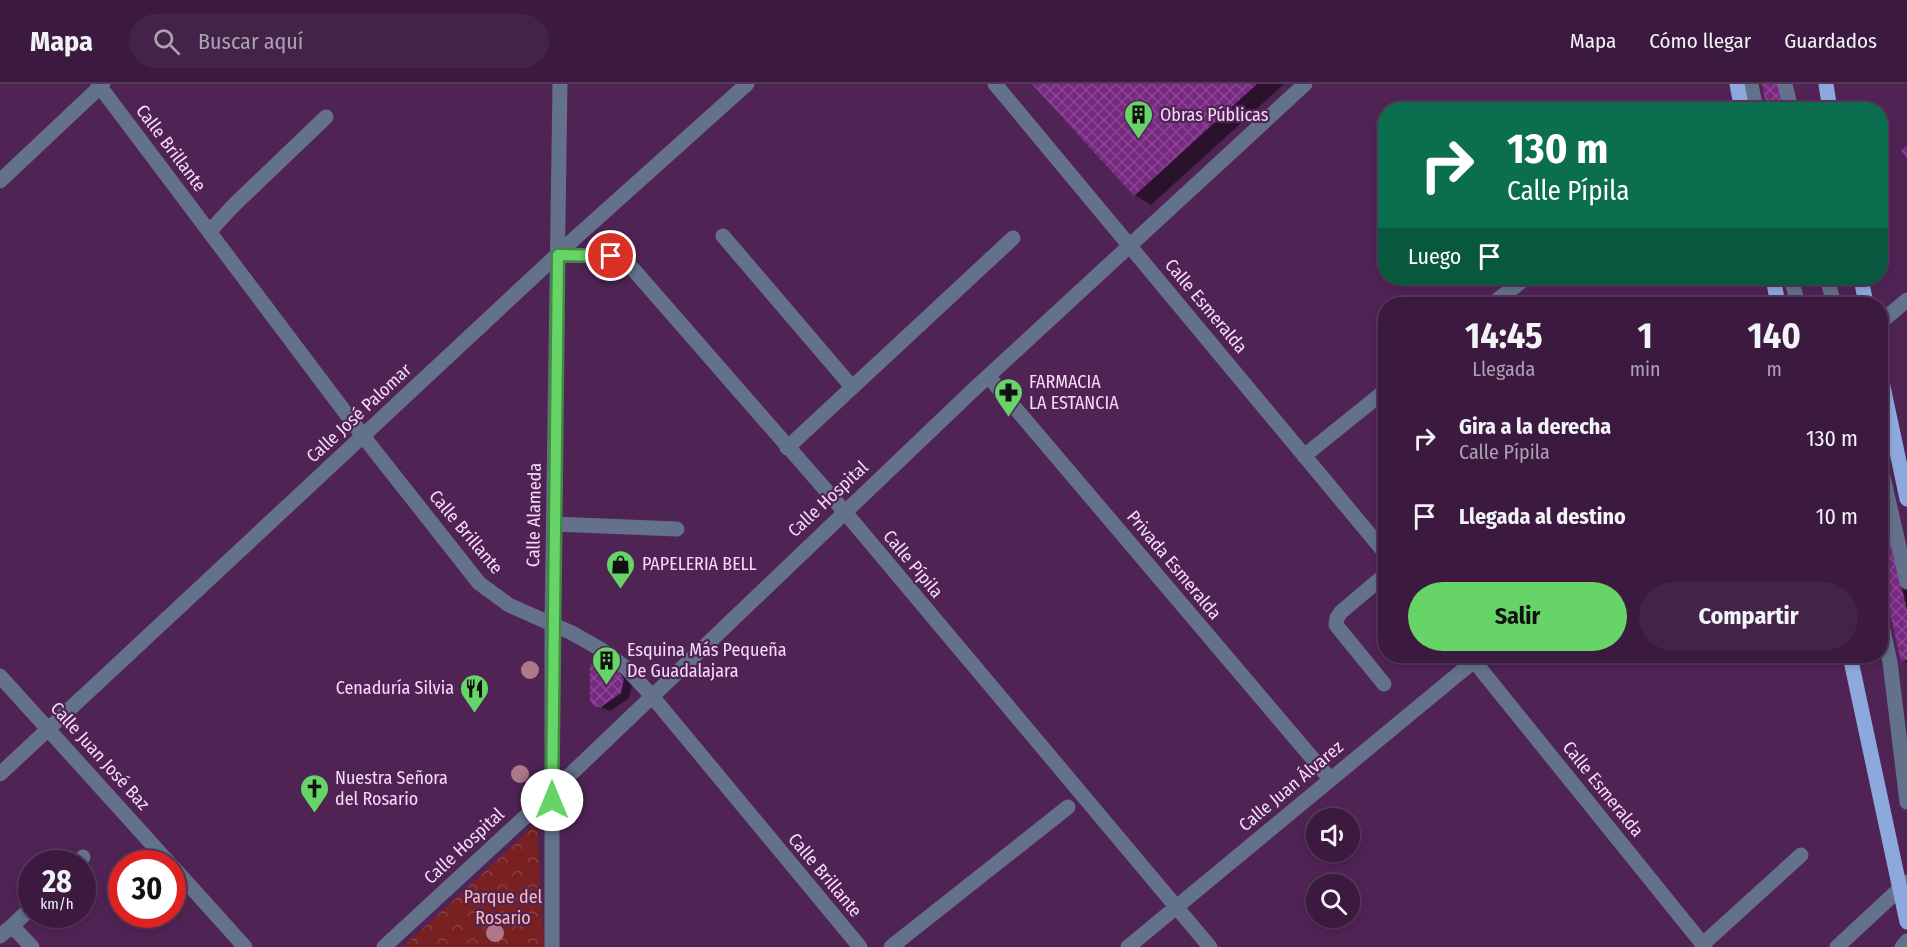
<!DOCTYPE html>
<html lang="es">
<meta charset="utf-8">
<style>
:root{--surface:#3c1a40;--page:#432347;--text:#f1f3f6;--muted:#aca1b1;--line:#553859;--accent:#66d466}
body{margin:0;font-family:"Fira Sans Condensed",sans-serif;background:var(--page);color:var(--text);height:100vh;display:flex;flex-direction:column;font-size:22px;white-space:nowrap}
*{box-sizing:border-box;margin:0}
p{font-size:20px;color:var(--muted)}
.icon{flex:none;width:33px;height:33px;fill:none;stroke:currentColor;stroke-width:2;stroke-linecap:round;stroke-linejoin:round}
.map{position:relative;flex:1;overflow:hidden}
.sheet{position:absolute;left:1378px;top:213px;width:510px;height:366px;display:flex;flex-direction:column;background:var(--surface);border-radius:24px;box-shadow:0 3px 9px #0003,0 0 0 2px var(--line)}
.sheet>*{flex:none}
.top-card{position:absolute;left:1378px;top:18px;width:510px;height:183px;border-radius:24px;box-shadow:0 3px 9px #0003,0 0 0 2px var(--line);background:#0b6e4f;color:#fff;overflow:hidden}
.buttons{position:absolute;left:1306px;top:724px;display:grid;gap:12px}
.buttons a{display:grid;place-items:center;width:54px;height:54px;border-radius:50%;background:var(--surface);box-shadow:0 3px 9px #0003,0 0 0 2px var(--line);font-size:30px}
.speed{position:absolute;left:18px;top:766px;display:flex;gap:12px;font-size:30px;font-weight:700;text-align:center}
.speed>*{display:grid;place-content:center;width:78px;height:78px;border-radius:50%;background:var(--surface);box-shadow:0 3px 9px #0003,0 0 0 2px var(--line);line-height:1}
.speed small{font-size:15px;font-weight:400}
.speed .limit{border:9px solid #d22;background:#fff;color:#111}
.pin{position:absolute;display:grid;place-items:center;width:51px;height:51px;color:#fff;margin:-26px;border:3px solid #fff;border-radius:50%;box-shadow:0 2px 6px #0007}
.me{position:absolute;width:66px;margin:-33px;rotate:0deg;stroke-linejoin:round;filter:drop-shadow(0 0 4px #0008)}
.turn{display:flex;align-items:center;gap:21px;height:126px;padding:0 30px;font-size:27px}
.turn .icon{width:78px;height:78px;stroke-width:2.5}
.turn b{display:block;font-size:42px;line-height:51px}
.then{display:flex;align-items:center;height:57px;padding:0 30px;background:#0003;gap:12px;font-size:22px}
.eta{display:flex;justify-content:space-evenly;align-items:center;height:102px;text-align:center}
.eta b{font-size:36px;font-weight:700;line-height:42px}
.action{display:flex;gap:12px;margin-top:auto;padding:12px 30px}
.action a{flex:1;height:69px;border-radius:36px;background:var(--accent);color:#111;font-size:24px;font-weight:700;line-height:69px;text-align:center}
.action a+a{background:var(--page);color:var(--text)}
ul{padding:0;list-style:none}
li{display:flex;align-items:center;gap:18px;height:78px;padding:0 30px}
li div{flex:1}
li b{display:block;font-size:22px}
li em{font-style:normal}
header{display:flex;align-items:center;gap:36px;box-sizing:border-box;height:84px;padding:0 30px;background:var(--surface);border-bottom:2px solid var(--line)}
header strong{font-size:28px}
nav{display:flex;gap:33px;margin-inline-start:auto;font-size:21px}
.search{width:420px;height:54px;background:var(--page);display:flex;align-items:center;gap:15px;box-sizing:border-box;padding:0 21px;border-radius:33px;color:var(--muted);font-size:22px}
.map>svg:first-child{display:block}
</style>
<header>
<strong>Mapa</strong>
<div class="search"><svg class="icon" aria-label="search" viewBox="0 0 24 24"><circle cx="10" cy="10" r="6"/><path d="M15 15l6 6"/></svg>Buscar aquí</div>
<nav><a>Mapa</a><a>Cómo llegar</a><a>Guardados</a></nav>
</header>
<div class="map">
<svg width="1907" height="863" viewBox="0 0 1907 863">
<defs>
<pattern id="park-crowns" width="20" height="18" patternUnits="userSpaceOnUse" patternTransform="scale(1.5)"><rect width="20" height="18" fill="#782022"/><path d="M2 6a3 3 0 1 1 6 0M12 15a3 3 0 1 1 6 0" fill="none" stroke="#8c4043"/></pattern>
<pattern id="building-cross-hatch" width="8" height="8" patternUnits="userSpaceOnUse" patternTransform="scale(1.5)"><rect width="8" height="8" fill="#782981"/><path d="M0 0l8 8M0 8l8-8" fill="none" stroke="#8c4794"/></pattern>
</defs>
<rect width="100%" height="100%" fill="#502355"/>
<path fill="url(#park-crowns)" d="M 537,739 L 544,863 L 403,863 Z"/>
<path fill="#0007" d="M 1034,0 L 1284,0 L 1151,121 L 1135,111 Z
M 1881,481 L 1907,495 L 1907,579 L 1903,577 Z
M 591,582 L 625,590 L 632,601 L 629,614 L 610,627 L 596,621 Z"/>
<path fill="url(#building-cross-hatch)" d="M 1032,0 L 1257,0 L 1134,112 Z
M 1762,0 L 1779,0 L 1785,26 L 1767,26 Z
M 1907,62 L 1907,74 L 1901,67 Z
M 1881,414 L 1907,526 L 1907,576 L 1901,578 L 1881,488 Z
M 600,575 L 609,576 L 616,583 L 624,595 L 621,609 L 601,623 L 595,623 L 590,617 L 590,582 L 593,577 Z"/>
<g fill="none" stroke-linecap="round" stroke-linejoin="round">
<path stroke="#63718b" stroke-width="15" d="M 98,0 L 363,352 L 479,499 L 509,521 L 572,549 L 602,566 L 626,584 L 651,611 L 860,863
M 995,0 L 1386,470
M 1751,0 L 1756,26
M 1785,0 L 1791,26
M 0,97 L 103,0
M 209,148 L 233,122 L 326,33
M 723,152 L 852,303
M 558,171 L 611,172 L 633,185 L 844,427 L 1210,863
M 1791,194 L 1798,220
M 1827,194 L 1834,220
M 1492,220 L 1526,194
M 1881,238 L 1907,216
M 988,292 L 1330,695
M 787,364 L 1013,154
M 1304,372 L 1386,306
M 1881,384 L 1907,498
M 554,440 L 677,445
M 1881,537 L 1890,578 L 1907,718
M 1470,572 L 1705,863
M 0,592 L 170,780
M 1384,600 L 1336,541 L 1337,534 L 1341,528 L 1386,490
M 0,690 L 573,156 L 747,0
M 76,780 L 83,773
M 172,782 L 245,863
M 12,842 L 32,823
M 0,852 L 12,842 L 32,863
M 1703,860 L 1801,771
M 384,863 L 552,708 L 971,308 L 1305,0
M 552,863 L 552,541 L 560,0
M 891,863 L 1068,723
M 1128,863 L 1480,572
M 1837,863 L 1907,798
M 1902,863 L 1907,857"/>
<path stroke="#8ca8dd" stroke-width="15" d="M 1737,0 L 1742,26
M 1826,0 L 1830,26
M 1773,194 L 1778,220
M 1861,194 L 1866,220
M 1881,293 L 1907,415
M 1850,572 L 1907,838"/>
</g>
<g fill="#ae778a">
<circle cx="530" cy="586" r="9"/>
<circle cx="520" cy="690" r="9"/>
<circle cx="495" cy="849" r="9"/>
</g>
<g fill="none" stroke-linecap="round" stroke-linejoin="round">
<defs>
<path id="route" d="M 552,716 L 558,171 L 611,172"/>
</defs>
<use href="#route" stroke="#428a42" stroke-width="15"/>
<use href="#route" stroke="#66d466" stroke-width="10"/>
</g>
<defs>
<symbol id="building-pin" viewBox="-11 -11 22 30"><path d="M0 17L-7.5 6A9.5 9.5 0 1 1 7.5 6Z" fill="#66d466" stroke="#502355"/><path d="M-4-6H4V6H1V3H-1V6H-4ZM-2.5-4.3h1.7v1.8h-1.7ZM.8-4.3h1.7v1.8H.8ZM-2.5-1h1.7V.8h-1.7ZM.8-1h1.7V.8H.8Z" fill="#111"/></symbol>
<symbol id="pharmacy-pin" viewBox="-11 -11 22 30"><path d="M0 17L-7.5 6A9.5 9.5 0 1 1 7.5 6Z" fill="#66d466" stroke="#502355"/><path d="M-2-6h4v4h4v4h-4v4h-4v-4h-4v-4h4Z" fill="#111"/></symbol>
<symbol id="shop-pin" viewBox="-11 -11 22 30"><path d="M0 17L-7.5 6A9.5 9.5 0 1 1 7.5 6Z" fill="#66d466" stroke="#502355"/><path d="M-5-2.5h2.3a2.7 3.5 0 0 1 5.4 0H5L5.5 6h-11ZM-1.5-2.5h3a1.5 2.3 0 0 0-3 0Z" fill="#111"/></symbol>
<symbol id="restaurant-pin" viewBox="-11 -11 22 30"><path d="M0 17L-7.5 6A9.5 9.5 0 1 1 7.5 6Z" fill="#66d466" stroke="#502355"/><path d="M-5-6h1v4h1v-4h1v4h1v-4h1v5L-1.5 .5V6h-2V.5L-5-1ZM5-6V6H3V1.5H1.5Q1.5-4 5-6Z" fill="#111"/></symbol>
<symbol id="church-pin" viewBox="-11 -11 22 30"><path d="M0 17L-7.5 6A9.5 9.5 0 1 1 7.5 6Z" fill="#66d466" stroke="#502355"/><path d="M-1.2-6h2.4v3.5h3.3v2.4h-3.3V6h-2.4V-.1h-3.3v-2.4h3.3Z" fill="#111"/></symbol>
</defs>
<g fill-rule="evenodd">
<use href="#building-pin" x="1122" y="14" width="33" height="45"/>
<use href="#pharmacy-pin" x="992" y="292" width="33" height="45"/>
<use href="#shop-pin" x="604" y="464" width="33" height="45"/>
<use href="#building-pin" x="590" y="560" width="33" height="45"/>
<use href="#restaurant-pin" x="458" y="588" width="33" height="45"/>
<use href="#church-pin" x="298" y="688" width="33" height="45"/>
</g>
<g text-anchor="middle" stroke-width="4.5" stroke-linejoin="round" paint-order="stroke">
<g font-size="18" fill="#f6dbf9" stroke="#502355" text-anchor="start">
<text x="1160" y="37">Obras Públicas</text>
<text x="1029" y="304">FARMACIA<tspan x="1029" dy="21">LA ESTANCIA</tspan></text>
<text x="642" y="486">PAPELERIA BELL</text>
<text x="627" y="572">Esquina Más Pequeña<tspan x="627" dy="21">De Guadalajara</tspan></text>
<text x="454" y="610" text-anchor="end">Cenaduría Silvia</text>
<text x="335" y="700">Nuestra Señora<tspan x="335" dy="21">del Rosario</tspan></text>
</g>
<g font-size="18" fill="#f6dbf9" stroke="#502355">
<text transform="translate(171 64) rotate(53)" y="6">Calle Brillante</text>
<text transform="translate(1206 222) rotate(50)" y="6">Calle Esmeralda</text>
<text transform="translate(359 329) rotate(-43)" y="6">Calle José Palomar</text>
<text transform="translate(828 415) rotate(-43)" y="6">Calle Hospital</text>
<text transform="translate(534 431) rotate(-89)" y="6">Calle Alameda</text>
<text transform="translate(466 448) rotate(50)" y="6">Calle Brillante</text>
<text transform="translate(913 480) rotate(50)" y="6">Calle Pípila</text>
<text transform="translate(1174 481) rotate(50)" y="6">Privada Esmeralda</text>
<text transform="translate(100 672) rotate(48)" y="6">Calle Juan José Baz</text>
<text transform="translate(1291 702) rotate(-40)" y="6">Calle Juan Álvarez</text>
<text transform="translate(1603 705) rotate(51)" y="6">Calle Esmeralda</text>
<text transform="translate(464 762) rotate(-43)" y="6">Calle Hospital</text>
<text transform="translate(825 791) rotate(50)" y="6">Calle Brillante</text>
</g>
<g font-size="18" fill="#fbbbb6" stroke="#502355">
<text x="503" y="819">Parque del<tspan x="503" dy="21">Rosario</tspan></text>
</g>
</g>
</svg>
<div class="buttons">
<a><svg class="icon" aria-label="sound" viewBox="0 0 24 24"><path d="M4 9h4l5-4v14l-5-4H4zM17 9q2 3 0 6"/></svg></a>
<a><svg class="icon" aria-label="search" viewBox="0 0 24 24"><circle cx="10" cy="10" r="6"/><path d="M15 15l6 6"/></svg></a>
</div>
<div class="speed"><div>28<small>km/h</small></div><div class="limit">30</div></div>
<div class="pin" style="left:611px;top:172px;background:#d93025"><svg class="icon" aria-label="arrive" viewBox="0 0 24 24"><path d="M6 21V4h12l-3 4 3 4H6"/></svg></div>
<svg class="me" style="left:552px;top:716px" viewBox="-20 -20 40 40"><circle r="19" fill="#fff"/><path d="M0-13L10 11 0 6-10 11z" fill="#66d466"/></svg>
<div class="top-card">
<div class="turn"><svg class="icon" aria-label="right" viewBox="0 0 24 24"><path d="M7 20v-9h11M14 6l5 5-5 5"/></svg><div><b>130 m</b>Calle Pípila</div></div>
<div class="then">Luego<svg class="icon" aria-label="arrive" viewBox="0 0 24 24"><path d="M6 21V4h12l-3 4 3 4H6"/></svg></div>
</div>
<section class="sheet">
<div class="eta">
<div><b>14:45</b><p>Llegada</p></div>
<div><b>1</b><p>min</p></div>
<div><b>140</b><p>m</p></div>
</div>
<ul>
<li><svg class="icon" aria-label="right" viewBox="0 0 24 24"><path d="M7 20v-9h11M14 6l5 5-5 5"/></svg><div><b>Gira a la derecha</b><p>Calle Pípila</p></div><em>130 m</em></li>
<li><svg class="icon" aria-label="arrive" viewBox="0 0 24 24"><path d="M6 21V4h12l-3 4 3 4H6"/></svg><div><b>Llegada al destino</b></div><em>10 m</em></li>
</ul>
<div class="action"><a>Salir</a><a>Compartir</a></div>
</section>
</div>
